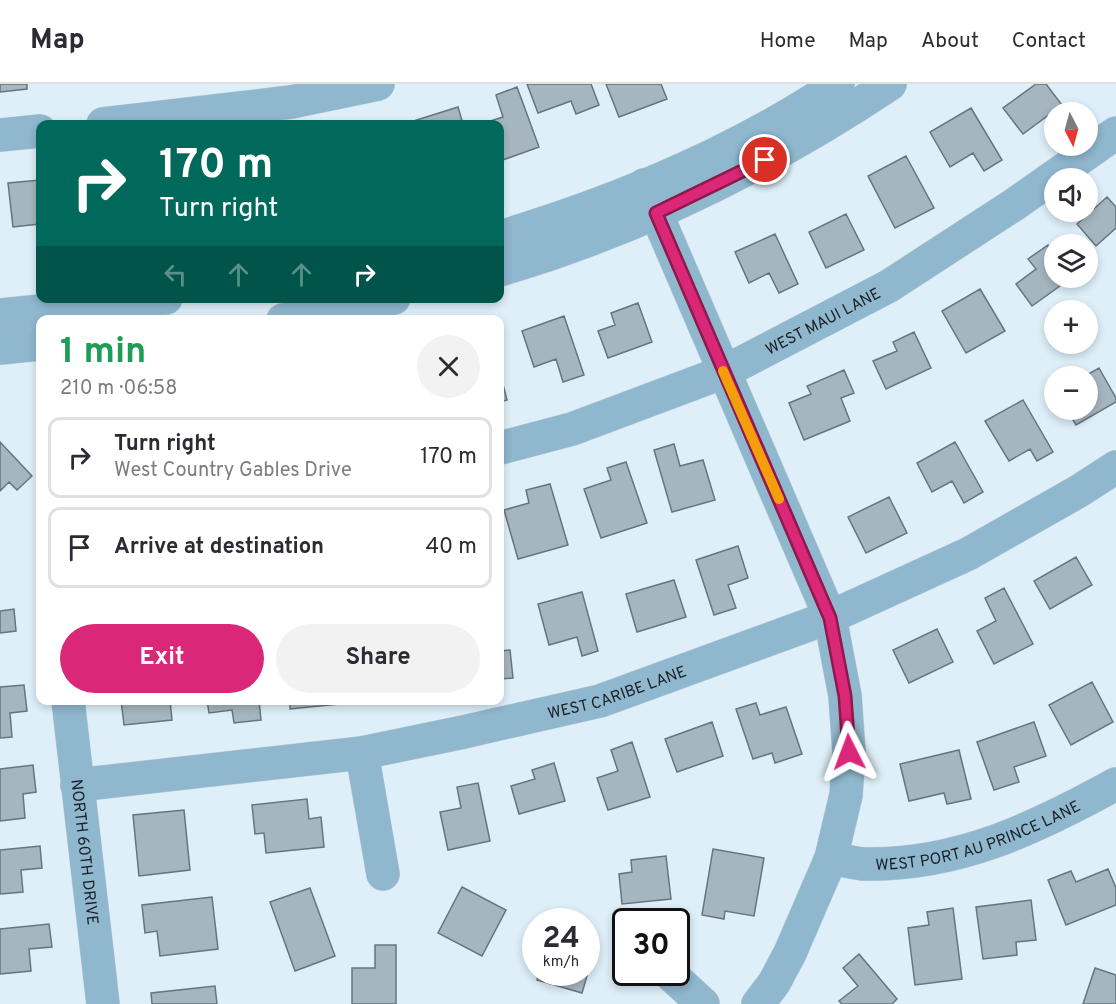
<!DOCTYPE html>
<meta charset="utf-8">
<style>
:root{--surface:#fff;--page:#f2f2f3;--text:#2b2b33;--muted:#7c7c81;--line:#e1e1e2;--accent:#db2777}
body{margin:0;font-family:Overpass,sans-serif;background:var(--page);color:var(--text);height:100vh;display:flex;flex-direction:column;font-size:22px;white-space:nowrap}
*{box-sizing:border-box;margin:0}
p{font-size:20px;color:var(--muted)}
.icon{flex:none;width:33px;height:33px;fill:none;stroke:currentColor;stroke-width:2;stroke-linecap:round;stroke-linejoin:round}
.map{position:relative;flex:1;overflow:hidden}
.details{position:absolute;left:36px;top:231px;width:468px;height:390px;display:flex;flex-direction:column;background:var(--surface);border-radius:12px;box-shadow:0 3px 9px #0003}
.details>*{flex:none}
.guide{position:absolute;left:36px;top:36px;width:468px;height:183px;border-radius:12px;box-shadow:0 3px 9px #0003;background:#00695c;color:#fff;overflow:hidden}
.needle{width:39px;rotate:174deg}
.fabs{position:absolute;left:1044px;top:18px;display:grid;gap:12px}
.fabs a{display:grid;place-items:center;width:54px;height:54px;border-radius:50%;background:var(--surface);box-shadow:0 3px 9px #0003;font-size:30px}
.speed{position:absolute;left:522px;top:824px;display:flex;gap:12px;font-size:30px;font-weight:700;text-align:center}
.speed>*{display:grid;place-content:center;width:78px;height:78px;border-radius:50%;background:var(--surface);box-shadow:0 3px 9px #0003;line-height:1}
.speed small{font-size:15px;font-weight:400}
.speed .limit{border:3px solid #111;border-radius:9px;background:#fff;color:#111}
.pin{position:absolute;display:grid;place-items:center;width:51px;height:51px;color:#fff;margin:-26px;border:3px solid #fff;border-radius:50%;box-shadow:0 2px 6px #0007}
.me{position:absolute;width:66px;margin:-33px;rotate:357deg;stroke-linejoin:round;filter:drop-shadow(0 0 4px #0008)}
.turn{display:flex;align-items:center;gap:21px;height:126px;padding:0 24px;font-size:27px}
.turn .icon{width:78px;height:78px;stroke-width:2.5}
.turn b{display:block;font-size:42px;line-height:51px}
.lanes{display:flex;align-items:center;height:57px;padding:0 24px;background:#0003;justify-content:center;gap:30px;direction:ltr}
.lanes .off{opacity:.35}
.round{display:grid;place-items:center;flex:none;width:63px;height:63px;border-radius:32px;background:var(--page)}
.overview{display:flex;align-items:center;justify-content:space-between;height:102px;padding:0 24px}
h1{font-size:36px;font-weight:700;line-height:45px;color:#1e9e55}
.primary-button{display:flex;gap:12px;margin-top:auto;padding:12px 24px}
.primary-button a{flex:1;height:69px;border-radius:36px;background:var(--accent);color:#fff;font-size:24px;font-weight:700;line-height:69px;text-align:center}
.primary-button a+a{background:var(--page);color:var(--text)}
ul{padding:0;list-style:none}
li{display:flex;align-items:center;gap:18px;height:81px;margin:0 12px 9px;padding:0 12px;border:3px solid var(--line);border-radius:12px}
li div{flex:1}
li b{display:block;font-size:22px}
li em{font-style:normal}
header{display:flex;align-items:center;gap:36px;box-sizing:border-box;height:84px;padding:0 30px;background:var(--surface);border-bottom:2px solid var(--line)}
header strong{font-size:28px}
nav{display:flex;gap:33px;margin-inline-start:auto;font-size:21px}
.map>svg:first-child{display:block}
</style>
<header>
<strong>Map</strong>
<nav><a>Home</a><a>Map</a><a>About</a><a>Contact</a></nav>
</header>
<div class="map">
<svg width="1116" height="920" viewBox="0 0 1116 920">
<rect width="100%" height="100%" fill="#deeff9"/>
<path fill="#a6b6c0" stroke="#66757e" stroke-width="1.5" d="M 0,0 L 27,0 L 27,5 L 0,8 Z
M 527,0 L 591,0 L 599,21 L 576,30 L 571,17 L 538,29 Z
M 606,0 L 661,0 L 667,15 L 619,33 Z
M 1036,0 L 1046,0 L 1062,21 L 1023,50 L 1003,24 Z
M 517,3 L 539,63 L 500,77 L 500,40 L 481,40 L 503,33 L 496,11 Z
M 458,23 L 463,40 L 404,40 Z
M 971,24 L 1002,76 L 984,87 L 973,69 L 950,83 L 930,48 Z
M 906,72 L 934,124 L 895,144 L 868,92 Z
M 40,96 L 40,140 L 13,143 L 8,99 Z
M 1107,113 L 1116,123 L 1116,144 L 1096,162 L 1077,140 Z
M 846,130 L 864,166 L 826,184 L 809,148 Z
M 775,150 L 798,200 L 779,209 L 769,189 L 749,199 L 735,168 Z
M 1048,161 L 1054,170 L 1054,194 L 1071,194 L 1032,222 L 1016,200 L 1036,185 L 1028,175 Z
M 980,205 L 1005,247 L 966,269 L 942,227 Z
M 638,219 L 652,258 L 608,274 L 598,247 L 615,241 L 611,229 Z
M 564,232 L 584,291 L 563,298 L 556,275 L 534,283 L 522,247 Z
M 914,248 L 931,284 L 886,305 L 873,277 L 897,267 L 893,258 Z
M 1099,284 L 1116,314 L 1116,318 L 1076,341 L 1067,326 L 1088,326 L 1088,292 L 1085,292 Z
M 844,286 L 854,309 L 841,314 L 850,337 L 804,356 L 789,319 L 811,310 L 807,302 Z
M 500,289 L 507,316 L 500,318 Z
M 1023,316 L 1053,368 L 1037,377 L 1030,365 L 1009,377 L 985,337 Z
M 0,358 L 32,392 L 17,406 L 9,398 L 0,407 Z
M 955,358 L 983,408 L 964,419 L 952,397 L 932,408 L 917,379 Z
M 674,360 L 680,382 L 703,376 L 715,416 L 672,428 L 654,366 Z
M 626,378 L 647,439 L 601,454 L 584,405 L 611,396 L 607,384 Z
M 550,400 L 568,461 L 518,475 L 504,426 L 529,419 L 526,406 Z
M 889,413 L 907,449 L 866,469 L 848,433 Z
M 738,462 L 748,494 L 728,501 L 736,524 L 714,531 L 696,476 Z
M 1076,473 L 1092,501 L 1050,525 L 1034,497 Z
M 674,496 L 686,533 L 637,548 L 626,510 Z
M 1004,504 L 1033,560 L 994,580 L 977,547 L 996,537 L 985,514 Z
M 582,508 L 598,567 L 582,572 L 577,553 L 549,561 L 538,520 Z
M 14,525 L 16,547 L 0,549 L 0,527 Z
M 937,545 L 953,578 L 909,599 L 893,566 Z
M 510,566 L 513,594 L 500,595 L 500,567 Z
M 1092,598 L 1113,638 L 1071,661 L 1049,621 Z
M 24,601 L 27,627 L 10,629 L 12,653 L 0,654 L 0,603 Z
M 121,616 L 170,616 L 172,636 L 124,641 Z
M 207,616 L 259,616 L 261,636 L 234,639 L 232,626 L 209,629 Z
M 290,616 L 338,616 L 339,620 L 290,625 Z
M 756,619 L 760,631 L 786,623 L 802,670 L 775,679 L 772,669 L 753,675 L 736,625 Z
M 712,638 L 723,672 L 677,688 L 665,655 Z
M 1034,638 L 1046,672 L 1014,683 L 1019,698 L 994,706 L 977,658 Z
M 632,658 L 650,713 L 608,726 L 597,694 L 618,687 L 611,666 Z
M 959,666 L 971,715 L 947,720 L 944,709 L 909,717 L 900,680 Z
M 554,679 L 565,717 L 519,730 L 511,702 L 535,695 L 532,686 Z
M 33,681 L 36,708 L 23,710 L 25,734 L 0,737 L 0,685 Z
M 478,699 L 490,757 L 448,766 L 440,728 L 461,724 L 457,703 Z
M 307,715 L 309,735 L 321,733 L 324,763 L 266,769 L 264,749 L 255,750 L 252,721 Z
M 184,726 L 190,786 L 139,792 L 133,731 Z
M 40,762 L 42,784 L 21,786 L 23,808 L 0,810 L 0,766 Z
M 713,765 L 764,774 L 754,832 L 725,827 L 724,835 L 702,831 Z
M 666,772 L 671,815 L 622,820 L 619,790 L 632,788 L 631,776 Z
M 1108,785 L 1116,804 L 1116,821 L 1066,841 L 1048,796 L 1071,787 L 1076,798 Z
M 462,803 L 506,826 L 482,872 L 438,849 Z
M 310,804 L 335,872 L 295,887 L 270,818 Z
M 212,813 L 218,865 L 160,872 L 157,847 L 145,849 L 142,821 Z
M 1031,816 L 1036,856 L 1016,858 L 1017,871 L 983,875 L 976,823 Z
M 953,824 L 962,895 L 915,901 L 908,844 L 929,841 L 927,828 Z
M 49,840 L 52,863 L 29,865 L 31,887 L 0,890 L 0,845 Z
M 586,858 L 596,861 L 582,909 L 537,896 L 539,888 L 586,888 Z
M 375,861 L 396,861 L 396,920 L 352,920 L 352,884 L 375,884 Z
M 859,870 L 897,915 L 892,920 L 842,920 L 839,917 L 858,902 L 843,884 Z
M 1095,884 L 1116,891 L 1116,920 L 1083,920 Z
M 215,902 L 217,920 L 152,920 L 151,909 Z"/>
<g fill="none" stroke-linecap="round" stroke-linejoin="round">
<defs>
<g id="minor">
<path d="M 103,40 L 291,18 L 378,0"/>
<path d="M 0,51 L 40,47"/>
<path d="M 644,101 L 830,533 L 845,612 L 849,668 L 846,711 L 831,774 L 790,869 L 774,899 L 758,920"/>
<path d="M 500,153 C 616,118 737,68 838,0"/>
<path d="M 500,186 C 638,145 770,80 890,0"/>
<path d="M 0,231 L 166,214"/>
<path d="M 283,236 L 394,214"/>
<path d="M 0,264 L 40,260"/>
<path id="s1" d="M 500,364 L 572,345 L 724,288 L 889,202 L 1015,120 L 1116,49"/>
<path id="s2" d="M 68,616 L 103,920"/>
<path d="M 362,669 L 383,790"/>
<path id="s3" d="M 77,701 L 362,669 L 459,649 L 600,617 L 830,533 L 968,470 L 1079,407 L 1116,383"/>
<path id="s4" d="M 831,774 C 842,776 853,779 863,780 C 958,782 1036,744 1116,700"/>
<path d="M 668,888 L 703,920"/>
</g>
</defs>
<use href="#minor" stroke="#bbcad3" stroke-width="34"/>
<use href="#minor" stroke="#8fb7ce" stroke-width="33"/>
</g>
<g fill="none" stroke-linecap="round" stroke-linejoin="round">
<defs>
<path id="route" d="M 765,76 L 656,129 L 830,534 L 845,612 L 849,668"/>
</defs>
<use href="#route" stroke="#8e194d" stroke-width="15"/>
<use href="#route" stroke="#db2777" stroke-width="10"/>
<path stroke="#f59e0b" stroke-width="10" d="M 723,287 L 779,415"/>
</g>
<g text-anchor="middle" stroke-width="4.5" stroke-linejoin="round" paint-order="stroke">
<g font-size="16" fill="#1b2125" stroke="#deeff9">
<text dy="6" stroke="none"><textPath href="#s1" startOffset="348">WEST MAUI LANE</textPath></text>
<text dy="6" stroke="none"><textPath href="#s3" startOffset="549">WEST CARIBE LANE</textPath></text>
<text dy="6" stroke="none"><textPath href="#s4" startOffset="152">WEST PORT AU PRINCE LANE</textPath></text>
<text dy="6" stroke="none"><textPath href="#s2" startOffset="153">NORTH 60TH DRIVE</textPath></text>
</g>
</g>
</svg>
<div class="fabs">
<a><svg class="needle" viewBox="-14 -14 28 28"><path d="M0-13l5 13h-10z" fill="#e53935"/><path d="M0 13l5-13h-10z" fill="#7c7c81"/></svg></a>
<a><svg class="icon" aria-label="sound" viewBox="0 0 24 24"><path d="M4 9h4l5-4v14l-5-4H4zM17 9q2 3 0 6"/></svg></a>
<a><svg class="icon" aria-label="layers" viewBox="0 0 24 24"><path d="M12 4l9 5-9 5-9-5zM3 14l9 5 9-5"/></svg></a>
<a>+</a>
<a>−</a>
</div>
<div class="speed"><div>24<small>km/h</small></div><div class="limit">30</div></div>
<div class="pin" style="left:765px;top:76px;background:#d93025"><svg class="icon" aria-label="arrive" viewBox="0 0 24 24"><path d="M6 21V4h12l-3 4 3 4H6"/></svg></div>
<svg class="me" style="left:849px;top:668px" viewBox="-20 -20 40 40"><path d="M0-17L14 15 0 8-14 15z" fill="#db2777" stroke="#fff" stroke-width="4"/></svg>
<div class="guide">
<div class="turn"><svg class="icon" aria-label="right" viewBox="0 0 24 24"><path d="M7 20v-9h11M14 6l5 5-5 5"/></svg><div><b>170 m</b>Turn right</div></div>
<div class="lanes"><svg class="icon off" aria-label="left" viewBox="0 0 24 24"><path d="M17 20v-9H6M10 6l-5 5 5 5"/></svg><svg class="icon off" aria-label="ahead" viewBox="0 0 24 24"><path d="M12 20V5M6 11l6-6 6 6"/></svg><svg class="icon off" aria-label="ahead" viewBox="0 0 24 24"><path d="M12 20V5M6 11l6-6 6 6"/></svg><svg class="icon" aria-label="right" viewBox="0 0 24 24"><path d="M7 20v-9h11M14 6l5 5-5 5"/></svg></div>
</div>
<section class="details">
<div class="overview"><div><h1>1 min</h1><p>210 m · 06:58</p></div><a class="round"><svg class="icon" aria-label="close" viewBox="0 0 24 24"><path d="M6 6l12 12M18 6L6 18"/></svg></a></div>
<ul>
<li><svg class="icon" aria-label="right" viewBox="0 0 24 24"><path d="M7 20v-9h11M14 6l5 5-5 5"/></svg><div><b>Turn right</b><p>West Country Gables Drive</p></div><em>170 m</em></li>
<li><svg class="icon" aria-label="arrive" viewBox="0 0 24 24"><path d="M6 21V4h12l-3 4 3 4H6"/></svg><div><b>Arrive at destination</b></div><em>40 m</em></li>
</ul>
<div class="primary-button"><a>Exit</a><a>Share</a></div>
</section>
</div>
